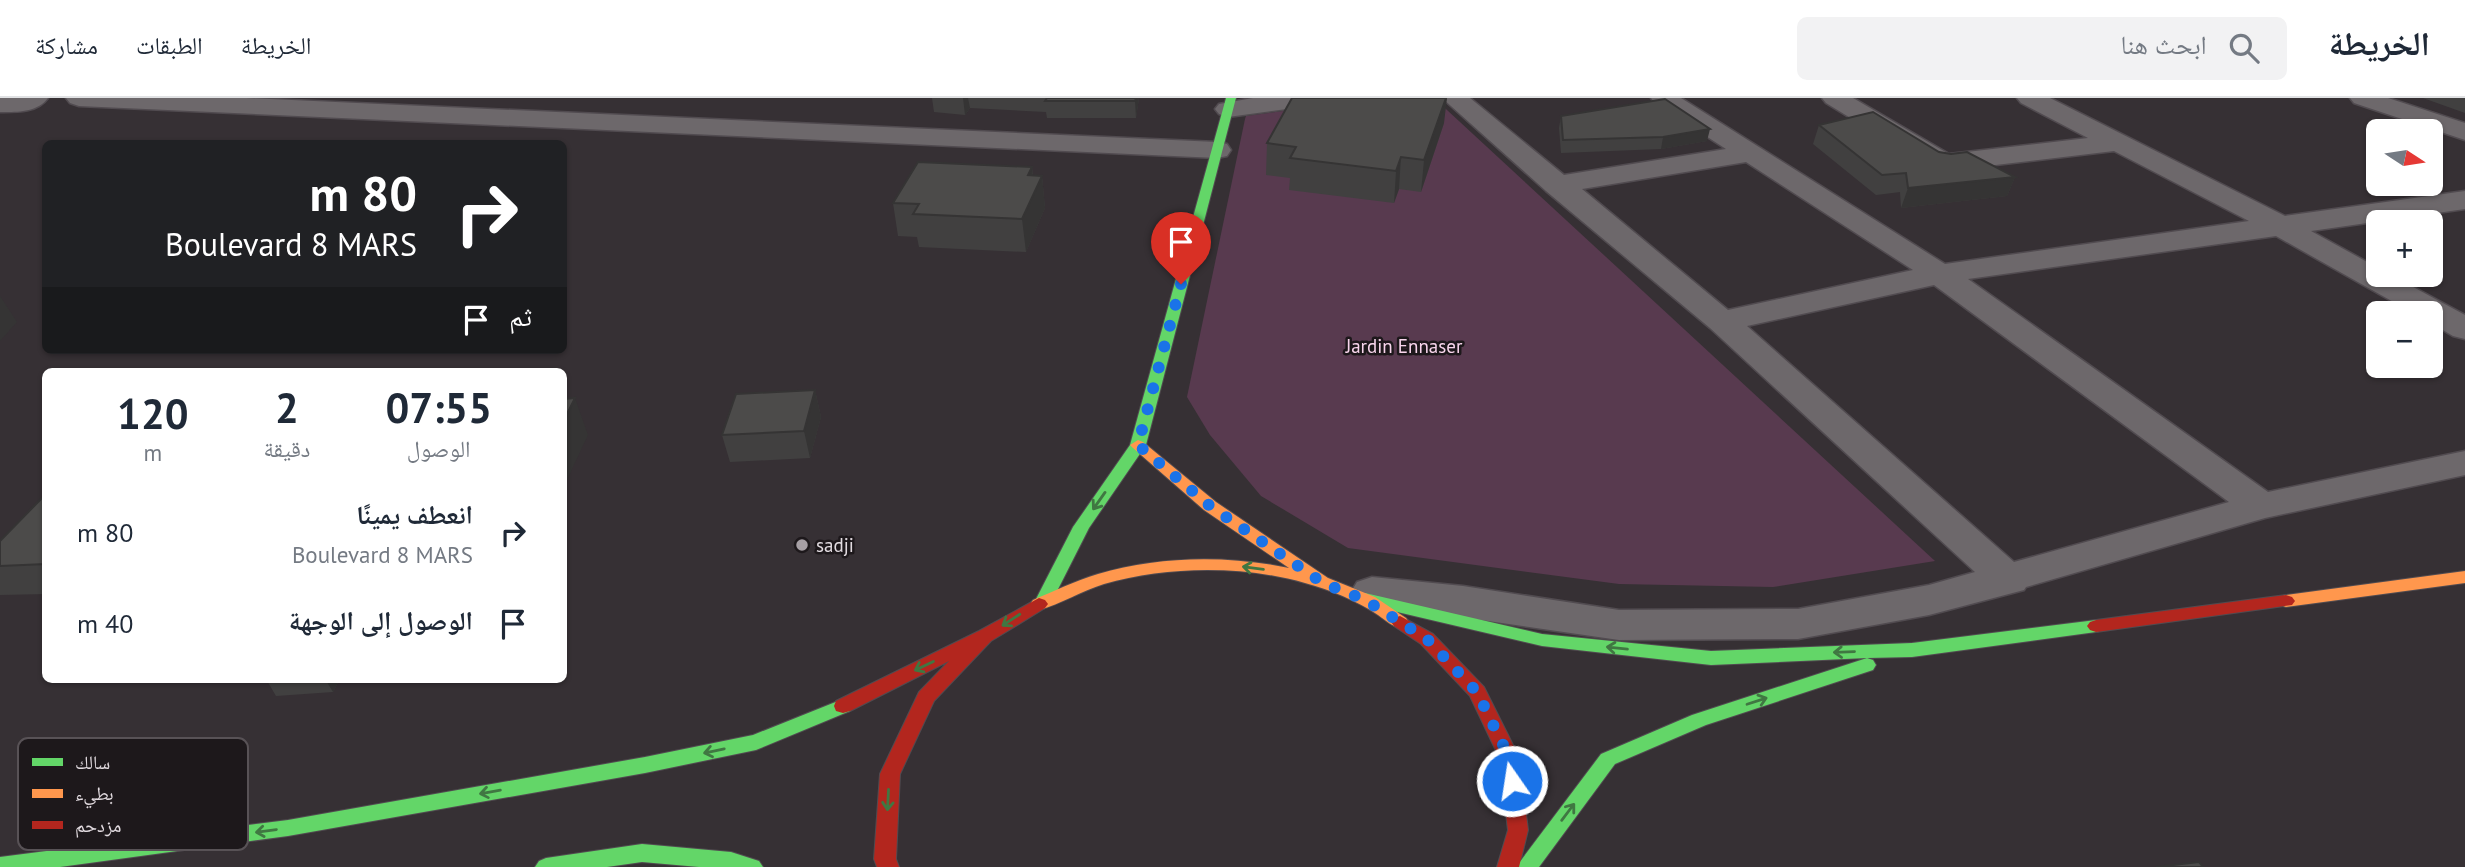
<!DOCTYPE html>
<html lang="ar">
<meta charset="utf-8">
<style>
:root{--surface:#fff;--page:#f2f2f3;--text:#1f2937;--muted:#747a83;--line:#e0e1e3}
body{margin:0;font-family:"PT Sans","Noto Naskh Arabic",sans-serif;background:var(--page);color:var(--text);direction:rtl;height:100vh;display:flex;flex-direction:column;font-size:26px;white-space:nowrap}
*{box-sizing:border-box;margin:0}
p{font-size:23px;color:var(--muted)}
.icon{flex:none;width:38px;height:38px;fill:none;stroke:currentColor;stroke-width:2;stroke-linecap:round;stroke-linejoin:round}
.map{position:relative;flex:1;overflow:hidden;direction:ltr}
.panel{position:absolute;left:42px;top:270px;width:525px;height:315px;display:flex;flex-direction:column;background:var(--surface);border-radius:10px;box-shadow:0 2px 5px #0004;direction:rtl}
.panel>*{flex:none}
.top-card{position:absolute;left:42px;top:42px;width:525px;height:214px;border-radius:10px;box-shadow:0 2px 5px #0004;direction:rtl;background:#202124;color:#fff;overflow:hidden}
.needle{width:46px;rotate:102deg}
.fabs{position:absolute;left:2366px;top:21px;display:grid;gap:14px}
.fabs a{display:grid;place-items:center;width:77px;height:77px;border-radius:10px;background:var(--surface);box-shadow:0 2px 5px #0004;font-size:35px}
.pin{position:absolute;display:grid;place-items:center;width:60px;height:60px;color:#fff;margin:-72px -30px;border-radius:50% 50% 50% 0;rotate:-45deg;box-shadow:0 0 7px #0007}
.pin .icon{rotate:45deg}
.me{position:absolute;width:77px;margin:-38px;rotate:347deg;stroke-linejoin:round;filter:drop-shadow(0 0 5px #0008)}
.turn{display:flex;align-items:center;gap:24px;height:147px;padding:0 35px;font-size:32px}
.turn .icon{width:91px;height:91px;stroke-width:2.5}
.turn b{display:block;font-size:49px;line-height:60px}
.then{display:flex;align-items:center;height:66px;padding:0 35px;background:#0003;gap:14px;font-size:26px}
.eta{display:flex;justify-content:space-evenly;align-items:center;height:119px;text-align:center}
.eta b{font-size:42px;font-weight:700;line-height:49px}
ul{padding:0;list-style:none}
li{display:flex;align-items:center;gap:21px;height:91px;padding:0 35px}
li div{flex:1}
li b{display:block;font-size:26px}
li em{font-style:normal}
header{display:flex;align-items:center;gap:42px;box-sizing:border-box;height:98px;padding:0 35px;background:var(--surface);border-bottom:2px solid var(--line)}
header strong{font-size:33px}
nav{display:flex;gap:38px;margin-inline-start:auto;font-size:24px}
.search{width:490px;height:63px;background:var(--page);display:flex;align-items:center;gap:18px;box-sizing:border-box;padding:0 24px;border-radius:10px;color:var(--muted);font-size:26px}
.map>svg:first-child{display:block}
</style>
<header>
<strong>الخريطة</strong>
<div class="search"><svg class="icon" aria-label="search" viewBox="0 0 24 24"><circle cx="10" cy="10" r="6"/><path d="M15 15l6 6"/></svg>ابحث هنا</div>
<nav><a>الخريطة</a><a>الطبقات</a><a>مشاركة</a></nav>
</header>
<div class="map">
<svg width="2465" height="769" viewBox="0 0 2465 769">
<rect width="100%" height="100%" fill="#363034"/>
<path fill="#583a4f" d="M 1379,0 L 1434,0 L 1935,463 L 1773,489 L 1619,486 L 1348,450 L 1261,398 L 1210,337 L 1187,299 L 1245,21 L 1246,18 Z"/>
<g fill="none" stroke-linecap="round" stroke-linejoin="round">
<defs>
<path id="street" d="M 0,0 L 48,0 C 37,15 16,14 0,14 Z
M 66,0 L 246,0 L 1217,44 L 1227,46 L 1231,52 L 1227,58 L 1217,60 L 79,8 L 70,5 Z
M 1253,0 L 1322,0 L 1318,5 L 1309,8 L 1228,19 L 1219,16 L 1215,11 L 1219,6 Z
M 1442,0 L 1470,0 L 1564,77 L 1726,51 L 1655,5 L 1651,0 L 1681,0 L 1945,166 L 2249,123 L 2114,53 L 1944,73 L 1934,71 L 1826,5 L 1822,0 L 1853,0 L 1949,56 L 2088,40 L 2021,5 L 2017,0 L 2050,0 L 2285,118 L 2465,93 L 2465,111 L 2311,133 L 2378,170 L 2378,177 L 2391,177 L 2465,217 L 2465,241 L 2453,238 L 2431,225 L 2431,215 L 2413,215 L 2276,138 L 1968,181 L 2268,394 L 2465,353 L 2465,377 L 2265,420 L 2026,489 L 2024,492 L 1929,517 L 1798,541 L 1619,542 L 1357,504 L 1351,494 L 1357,484 L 1372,479 L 1463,488 L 1619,512 L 1798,511 L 1929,487 L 1975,474 L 1710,230 L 1546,93 ZM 1746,64 L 1913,172 L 1728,212 L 1582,91 ZM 1934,187 L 2229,404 L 2014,464 L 1747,228 Z
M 2350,0 L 2388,0 L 2465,25 L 2465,42 L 2354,5 Z"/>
<path id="fast" d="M 1226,0 L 1236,0 L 1146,347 L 1089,430 L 1050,507 L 1038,507 L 1035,503 L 1073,429 L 1130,347 Z
M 1365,495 L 1542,536 L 1711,553 L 1912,545 L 2096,522 L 2102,524 L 2105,528 L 2102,532 L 2096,534 L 1912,559 L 1867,560 L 1873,562 L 1876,567 L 1873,572 L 1706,627 L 1615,666 L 1539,769 L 1516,769 L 1601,656 L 1692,617 L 1867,560 L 1711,567 L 1542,548 L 1359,505 L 1356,501 L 1359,497 Z
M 843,601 L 850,603 L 852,608 L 850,613 L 756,652 L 645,675 L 288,738 L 60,769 L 0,769 L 0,759 L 288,722 L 645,659 L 753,637 Z
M 642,746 L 731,754 L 759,763 L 763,769 L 699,769 L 642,764 L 607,769 L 535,769 L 539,763 L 546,760 Z"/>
<path id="slow" d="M 1138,342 L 1143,344 L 1216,404 L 1328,480 L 1375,499 L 1406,520 L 1409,524 L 1406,528 C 1395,532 1388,524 1378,517 C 1356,502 1330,492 1305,485 C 1243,467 1166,468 1104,486 C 1081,493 1061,506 1039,512 L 1033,510 L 1030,506 L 1033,502 C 1054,493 1075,483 1098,476 C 1158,458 1227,457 1289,470 L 1204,412 L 1133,350 L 1130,347 Z
M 2465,473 L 2465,485 L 2286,509 L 2280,507 L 2277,503 L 2280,499 L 2286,497 Z"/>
<path id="jam" d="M 2286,497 L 2292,499 L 2295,503 L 2292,507 L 2096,534 L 2090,532 L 2087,528 L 2090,524 L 2096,522 Z
M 1039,500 L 1045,502 L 1048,506 L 1045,510 L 991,543 L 934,603 L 900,676 L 896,761 L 899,769 L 877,769 L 874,761 L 880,676 L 919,594 L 949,563 L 850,613 L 843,615 L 836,613 L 834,608 L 836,603 L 979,533 Z
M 1400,518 L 1433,536 L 1484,589 L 1519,659 L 1528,732 L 1519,769 L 1497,769 L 1508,732 L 1499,659 L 1470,598 L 1421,546 L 1394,528 L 1391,524 L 1394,520 Z"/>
</defs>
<use href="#street" stroke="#514b50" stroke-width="3"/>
<use href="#fast" stroke="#514b50" stroke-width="2"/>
<use href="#slow" stroke="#514b50" stroke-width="2"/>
<use href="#jam" stroke="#514b50" stroke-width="2"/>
<use href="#street" fill="#6d686b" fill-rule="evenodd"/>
<use href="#fast" fill="#63d668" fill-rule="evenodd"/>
<use href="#slow" fill="#ff974d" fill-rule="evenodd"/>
<use href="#jam" fill="#b3261e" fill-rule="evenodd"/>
</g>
<path fill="#414040" d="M 932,0 L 1139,0 L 1136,20 L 1047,20 L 1046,14 L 970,10 L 965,17 L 934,14 Z
M 2423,0 L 2465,0 L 2465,15 Z
M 1561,18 L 1707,43 L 1661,51 L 1561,55 L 1559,30 Z
M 1444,25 L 1421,94 L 1399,91 L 1394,105 L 1289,92 L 1290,80 L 1266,77 L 1267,45 Z
M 1819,27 L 1939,54 L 2015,79 L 2007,98 L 1901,110 L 1900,94 L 1876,97 L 1813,46 Z
M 1032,69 L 1033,77 L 1042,78 L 1045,110 L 1026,154 L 919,149 L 917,139 L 898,138 L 893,105 Z
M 815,292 L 821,319 L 810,360 L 730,364 L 722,337 Z
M 46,399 L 46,496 L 0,497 L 0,443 Z
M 266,581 L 340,581 L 333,594 L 276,598 Z"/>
<path fill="#353434" d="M 963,0 L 968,0 L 970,10 L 965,17 Z
M 1136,0 L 1139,0 L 1136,20 L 1135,3 Z
M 1446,0 L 1447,0 L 1444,25 L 1421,94 L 1424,62 Z
M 1710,31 L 1707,43 L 1661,51 L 1663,39 Z
M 1401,59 L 1399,91 L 1394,105 L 1396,73 Z
M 1032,69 L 1034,94 L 1042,78 L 1045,110 L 1026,154 L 1022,121 L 1028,77 Z
M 2015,79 L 2007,98 L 1901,110 L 1908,90 Z
M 0,198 L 17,224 L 0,243 Z
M 815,292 L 821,319 L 810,360 L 804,333 Z
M 575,300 L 588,337 L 564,388 L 564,322 Z
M 325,581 L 340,581 L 333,594 Z"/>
<path fill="#4c4b4a" stroke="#353434" stroke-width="2" d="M 1047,0 L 1136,0 L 1135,3 L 1045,3 Z
M 1292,0 L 1446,0 L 1424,62 L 1401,59 L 1396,73 L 1290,60 L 1296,49 L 1267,45 Z
M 1665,1 L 1710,31 L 1663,39 L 1563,42 L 1561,18 Z
M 1873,14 L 1939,54 L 1951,56 L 1967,54 L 2015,79 L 1908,90 L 1906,75 L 1882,77 L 1819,27 Z
M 918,64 L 1032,69 L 1028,77 L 1042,78 L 1022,121 L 913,116 L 919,106 L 893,105 Z
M 815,292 L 804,333 L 722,337 L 736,296 Z
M 575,300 L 564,322 L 564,301 Z
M 43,399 L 46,399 L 46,466 L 0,468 L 0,443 Z
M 2199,764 L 2203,769 L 2156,769 Z"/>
<defs><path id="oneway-shaft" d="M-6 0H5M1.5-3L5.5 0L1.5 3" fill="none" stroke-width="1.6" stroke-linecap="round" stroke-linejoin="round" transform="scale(1.75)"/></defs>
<g stroke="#407742">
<use href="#oneway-shaft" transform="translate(1099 403) rotate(125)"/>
<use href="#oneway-shaft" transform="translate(1253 470) rotate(-173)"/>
<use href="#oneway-shaft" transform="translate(1011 522) rotate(147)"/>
<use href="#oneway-shaft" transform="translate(1617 550) rotate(-174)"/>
<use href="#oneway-shaft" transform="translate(1844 554) rotate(178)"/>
<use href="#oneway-shaft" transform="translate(924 568) rotate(154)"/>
<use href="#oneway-shaft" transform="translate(1757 603) rotate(-18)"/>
<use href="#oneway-shaft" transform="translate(714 653) rotate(168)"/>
<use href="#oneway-shaft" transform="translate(490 694) rotate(170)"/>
<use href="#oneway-shaft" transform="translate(888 702) rotate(93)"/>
<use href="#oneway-shaft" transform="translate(1568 714) rotate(-53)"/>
<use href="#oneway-shaft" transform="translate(266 733) rotate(172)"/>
</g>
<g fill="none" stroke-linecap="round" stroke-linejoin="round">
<path stroke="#1a73e8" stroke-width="12" stroke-dasharray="0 21.6" d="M 1181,186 L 1138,347 L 1210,408 L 1323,485 L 1365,502 L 1427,541 L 1477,594 L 1509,659 L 1512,683"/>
</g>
<circle fill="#a69fa4" stroke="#1d181b" stroke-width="2.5" cx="802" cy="447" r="7"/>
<g text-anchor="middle" stroke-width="5" stroke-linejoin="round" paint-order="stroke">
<g font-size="19" fill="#f8d5ec" stroke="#1d181b">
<text x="1404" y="255">Jardin Ennaser</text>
</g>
<g font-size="19" fill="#e2dbe0" stroke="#1d181b" text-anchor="start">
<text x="816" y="454">sadji</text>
</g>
</g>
<rect x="18" y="640" width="230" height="112" rx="10" fill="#1d181b" stroke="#585256" stroke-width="2"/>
<rect x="32" y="660" width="31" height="8" fill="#63d668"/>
<rect x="32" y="691" width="31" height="9" fill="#ff974d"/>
<rect x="32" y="723" width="31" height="8" fill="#b3261e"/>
<g font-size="19" fill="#e2dbe0">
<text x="75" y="671">سالك</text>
<text x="75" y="702">بطيء</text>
<text x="75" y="734">مزدحم</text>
</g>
</svg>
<div class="fabs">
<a><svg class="needle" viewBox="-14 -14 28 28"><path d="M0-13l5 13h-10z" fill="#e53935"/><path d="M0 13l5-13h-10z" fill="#747a83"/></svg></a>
<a>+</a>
<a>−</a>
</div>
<div class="pin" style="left:1181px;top:186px;background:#d93025"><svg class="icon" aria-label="arrive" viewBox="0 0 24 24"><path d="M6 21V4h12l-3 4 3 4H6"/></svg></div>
<svg class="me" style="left:1512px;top:683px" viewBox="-20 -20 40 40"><circle r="17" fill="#1a73e8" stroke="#fff" stroke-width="3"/><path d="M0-11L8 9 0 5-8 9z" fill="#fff"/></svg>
<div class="top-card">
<div class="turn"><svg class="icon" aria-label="right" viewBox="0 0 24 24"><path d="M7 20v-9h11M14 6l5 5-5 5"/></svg><div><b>80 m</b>Boulevard 8 MARS</div></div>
<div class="then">ثم<svg class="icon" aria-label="arrive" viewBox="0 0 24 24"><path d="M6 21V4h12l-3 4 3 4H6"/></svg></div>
</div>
<section class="panel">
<div class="eta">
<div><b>07:55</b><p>الوصول</p></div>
<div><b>2</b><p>دقيقة</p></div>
<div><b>120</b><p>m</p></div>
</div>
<ul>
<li><svg class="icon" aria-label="right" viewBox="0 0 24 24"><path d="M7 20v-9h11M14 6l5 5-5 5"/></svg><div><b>انعطف يمينًا</b><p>Boulevard 8 MARS</p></div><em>80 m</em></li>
<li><svg class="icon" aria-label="arrive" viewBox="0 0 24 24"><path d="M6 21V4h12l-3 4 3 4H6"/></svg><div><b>الوصول إلى الوجهة</b></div><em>40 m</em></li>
</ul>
</section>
</div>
